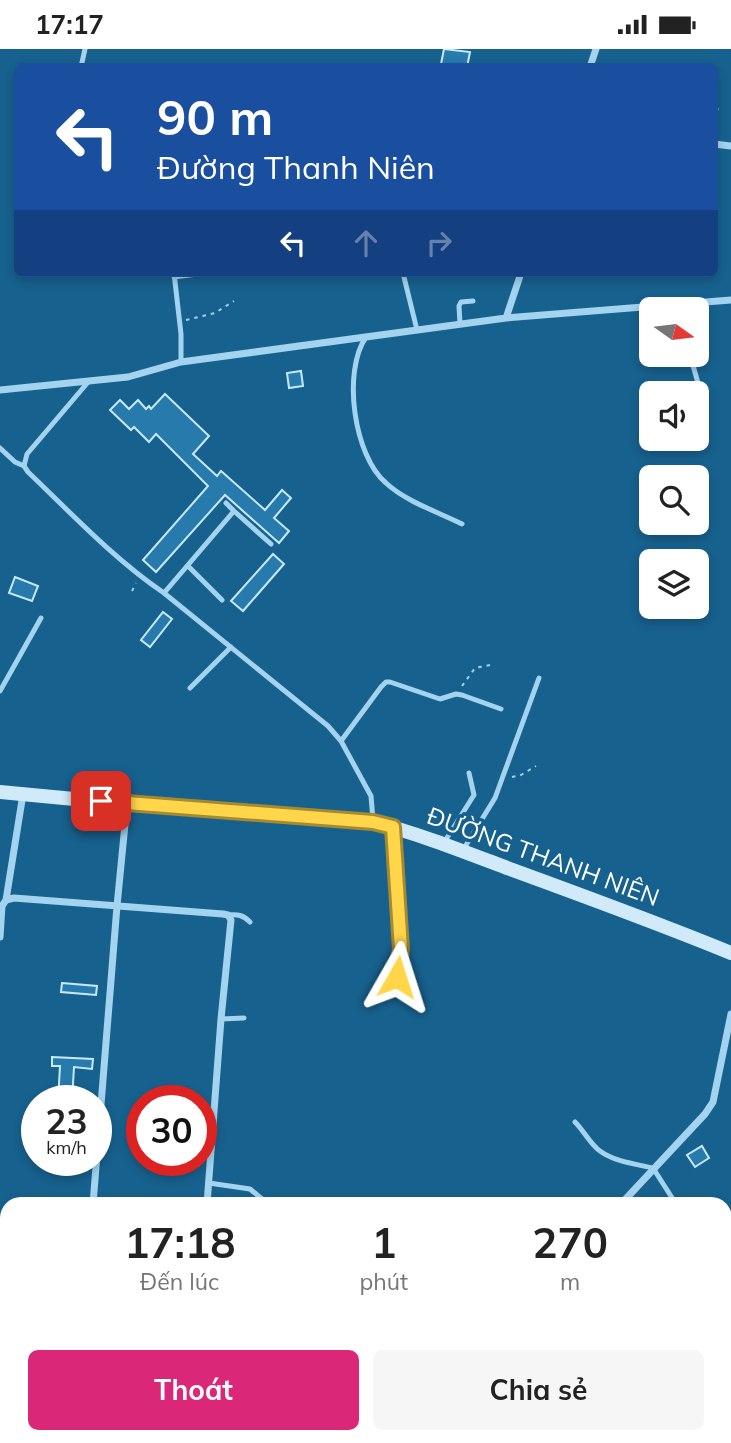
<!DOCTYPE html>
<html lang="vi">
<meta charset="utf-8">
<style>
:root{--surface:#fff;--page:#f6f6f6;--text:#222;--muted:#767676;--accent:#db2777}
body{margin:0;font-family:Mulish,sans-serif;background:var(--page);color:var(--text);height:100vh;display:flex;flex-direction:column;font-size:26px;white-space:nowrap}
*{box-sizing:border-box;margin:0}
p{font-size:23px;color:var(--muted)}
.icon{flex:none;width:38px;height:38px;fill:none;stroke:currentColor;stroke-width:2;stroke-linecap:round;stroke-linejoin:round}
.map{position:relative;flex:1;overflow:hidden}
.sheet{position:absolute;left:0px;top:1148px;width:732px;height:247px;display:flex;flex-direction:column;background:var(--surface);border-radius:21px 21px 0 0;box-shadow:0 4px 10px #0003}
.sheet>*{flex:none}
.banner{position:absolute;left:14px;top:14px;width:704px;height:214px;border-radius:10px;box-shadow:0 4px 10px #0003;background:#1a4fa0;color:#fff;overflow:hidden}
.needle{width:46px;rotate:104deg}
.tools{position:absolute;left:639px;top:248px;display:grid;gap:14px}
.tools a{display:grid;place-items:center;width:70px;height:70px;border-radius:10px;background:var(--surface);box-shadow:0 4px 10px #0003;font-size:35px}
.speed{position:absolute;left:21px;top:1036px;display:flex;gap:14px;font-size:35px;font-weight:700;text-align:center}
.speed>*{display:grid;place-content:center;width:91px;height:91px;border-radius:50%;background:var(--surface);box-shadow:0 4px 10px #0003;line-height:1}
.speed small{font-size:18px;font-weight:400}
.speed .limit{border:10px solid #d22;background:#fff;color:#111}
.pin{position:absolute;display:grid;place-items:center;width:60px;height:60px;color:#fff;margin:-30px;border-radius:14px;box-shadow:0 4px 10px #0006}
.me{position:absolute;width:77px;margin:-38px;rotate:6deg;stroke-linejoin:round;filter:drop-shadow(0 0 5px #0008)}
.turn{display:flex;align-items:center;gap:24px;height:147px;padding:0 28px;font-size:32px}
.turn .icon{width:91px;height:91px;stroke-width:2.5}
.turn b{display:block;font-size:49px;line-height:60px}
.lanes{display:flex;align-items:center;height:66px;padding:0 28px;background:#0003;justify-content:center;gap:35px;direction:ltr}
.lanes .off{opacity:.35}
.eta{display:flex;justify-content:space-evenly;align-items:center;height:119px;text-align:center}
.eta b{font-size:42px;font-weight:700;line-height:49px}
.button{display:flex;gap:14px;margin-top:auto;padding:14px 28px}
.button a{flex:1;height:80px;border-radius:10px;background:var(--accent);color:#fff;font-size:28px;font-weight:700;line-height:80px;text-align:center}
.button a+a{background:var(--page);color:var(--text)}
.status{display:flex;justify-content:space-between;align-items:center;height:49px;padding:0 35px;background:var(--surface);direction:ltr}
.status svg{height:19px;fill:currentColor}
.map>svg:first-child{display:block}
</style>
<div class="status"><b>17:17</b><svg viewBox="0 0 49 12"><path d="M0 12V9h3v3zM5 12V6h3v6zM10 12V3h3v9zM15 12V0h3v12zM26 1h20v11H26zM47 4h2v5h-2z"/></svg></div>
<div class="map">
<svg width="731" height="1394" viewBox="0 0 731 1394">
<rect width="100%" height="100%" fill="#17618e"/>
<path fill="#267aac" stroke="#c9e9fb" stroke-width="2" d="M 444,0 L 470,3 L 467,18 L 451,18 L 441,15 Z
M 301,322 L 303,337 L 289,339 L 287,324 Z
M 165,345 L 209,387 L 193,405 L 217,427 L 221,422 L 265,461 L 282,441 L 291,449 L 274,469 L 289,482 L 279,494 L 225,446 L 156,523 L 143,511 L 208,437 L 156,385 L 149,393 L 134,378 L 131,381 L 110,361 L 120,351 L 129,360 L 138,351 L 146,360 L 149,357 L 151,360 Z
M 273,505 L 284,515 L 243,562 L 231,552 Z
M 15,528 L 38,537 L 32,552 L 9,544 Z
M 163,563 L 172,570 L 150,598 L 141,591 Z
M 62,934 L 97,937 L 96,946 L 61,943 Z
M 52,1008 L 93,1010 L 92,1020 L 74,1018 L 72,1052 L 58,1052 L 60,1017 L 52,1017 Z
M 702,1097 L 709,1109 L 695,1118 L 687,1106 Z"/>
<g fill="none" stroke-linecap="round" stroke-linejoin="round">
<path stroke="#a3d3ef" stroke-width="2" stroke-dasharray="3.5 5" stroke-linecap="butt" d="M 186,271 L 215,264 L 234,252
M 132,542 L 136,534
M 462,637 L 475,619 L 490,616
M 512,728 L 521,726 L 536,717"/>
<path stroke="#a3d3ef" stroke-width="5" d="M 81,18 L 85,0
M 714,62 L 716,60
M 174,224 L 181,285 L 181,313
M 403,224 L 417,281
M 174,228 L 205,224
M 460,275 L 459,257 L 461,253 L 473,252
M 366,288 C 342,323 354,407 386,434 C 405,452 438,463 462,475
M 690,306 L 698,334
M 89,332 L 27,405 L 24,417 L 28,423 C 72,465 114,510 164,544 L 328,677 L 341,692 L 371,747 L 373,771
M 0,399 L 15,413 L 24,417
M 234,462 L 271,495
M 188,517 L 222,551
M 164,544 L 234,462 L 226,454
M 190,639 L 231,598
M 0,642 L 41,569
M 341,692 L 381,638 L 386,633 L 390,633 L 440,650 L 456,645 L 462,646 L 501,660
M 445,792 L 474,746 L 469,724
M 463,801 L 495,749 L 539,629
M 228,866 C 238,865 243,866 250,873
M 221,970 L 244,969
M 575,1073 C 584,1082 591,1096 600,1102 C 615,1113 636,1115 653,1119 L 676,1155
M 209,1134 L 250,1140 L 268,1155
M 158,1394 L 160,1388"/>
<path stroke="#a3d3ef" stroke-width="7" d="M 590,18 L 596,0
M 714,95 L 731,97
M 506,269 L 521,224
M 0,341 L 128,328 L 181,313 L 506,269 L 731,251
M 393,779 L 401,900 L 401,911 L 397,928
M 6,851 L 14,849 L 223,865 L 228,866 L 231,871 L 221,970 L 207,1155
M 0,888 L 2,857 L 6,851 L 23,745
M 93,1155 L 117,857 L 127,755
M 621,1155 L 705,1065 L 713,1053 L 731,965
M 0,1354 L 7,1355
M 366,1388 L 373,1394"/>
<path stroke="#d0eafa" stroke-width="14" d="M 0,743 L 127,755 L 373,773 C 420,785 465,803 510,820 C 584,847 658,874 731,904"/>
</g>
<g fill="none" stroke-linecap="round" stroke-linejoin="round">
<defs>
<path id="route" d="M 101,752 L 373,773 L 393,778 L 401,900 L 397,928"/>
</defs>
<use href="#route" stroke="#a68a30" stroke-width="18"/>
<use href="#route" stroke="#ffd54a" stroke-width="12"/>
</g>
<g text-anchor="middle" stroke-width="7" stroke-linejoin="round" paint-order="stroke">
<g font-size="24" fill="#fff" stroke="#17618e">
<text transform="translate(543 808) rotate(20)" y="8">ĐƯỜNG THANH NIÊN</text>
</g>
</g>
</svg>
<div class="tools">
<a><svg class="needle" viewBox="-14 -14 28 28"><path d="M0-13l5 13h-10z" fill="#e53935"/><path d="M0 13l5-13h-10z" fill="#767676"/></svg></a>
<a><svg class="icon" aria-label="sound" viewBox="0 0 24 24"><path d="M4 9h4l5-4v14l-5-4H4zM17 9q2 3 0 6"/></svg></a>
<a><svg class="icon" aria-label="search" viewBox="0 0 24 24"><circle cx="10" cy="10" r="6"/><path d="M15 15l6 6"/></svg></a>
<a><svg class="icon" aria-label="layers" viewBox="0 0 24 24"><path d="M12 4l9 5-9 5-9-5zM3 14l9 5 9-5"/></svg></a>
</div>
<div class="speed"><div>23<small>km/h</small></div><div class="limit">30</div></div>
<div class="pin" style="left:101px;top:752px;background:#d93025"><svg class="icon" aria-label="arrive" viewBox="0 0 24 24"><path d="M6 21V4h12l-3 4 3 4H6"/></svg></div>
<svg class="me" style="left:397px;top:928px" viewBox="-20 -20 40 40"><path d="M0-17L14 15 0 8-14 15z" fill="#ffd54a" stroke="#fff" stroke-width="4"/></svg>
<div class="banner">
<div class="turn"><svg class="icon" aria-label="left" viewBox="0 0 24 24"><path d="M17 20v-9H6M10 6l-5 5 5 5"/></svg><div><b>90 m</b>Đường Thanh Niên</div></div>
<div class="lanes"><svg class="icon" aria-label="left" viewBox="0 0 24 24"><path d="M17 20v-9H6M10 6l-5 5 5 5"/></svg><svg class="icon off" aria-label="ahead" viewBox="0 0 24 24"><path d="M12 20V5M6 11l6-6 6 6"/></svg><svg class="icon off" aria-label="right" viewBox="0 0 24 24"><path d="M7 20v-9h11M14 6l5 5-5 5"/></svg></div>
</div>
<section class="sheet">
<div class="eta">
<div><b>17:18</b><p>Đến lúc</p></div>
<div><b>1</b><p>phút</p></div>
<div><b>270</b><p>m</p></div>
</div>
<div class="button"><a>Thoát</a><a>Chia sẻ</a></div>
</section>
</div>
